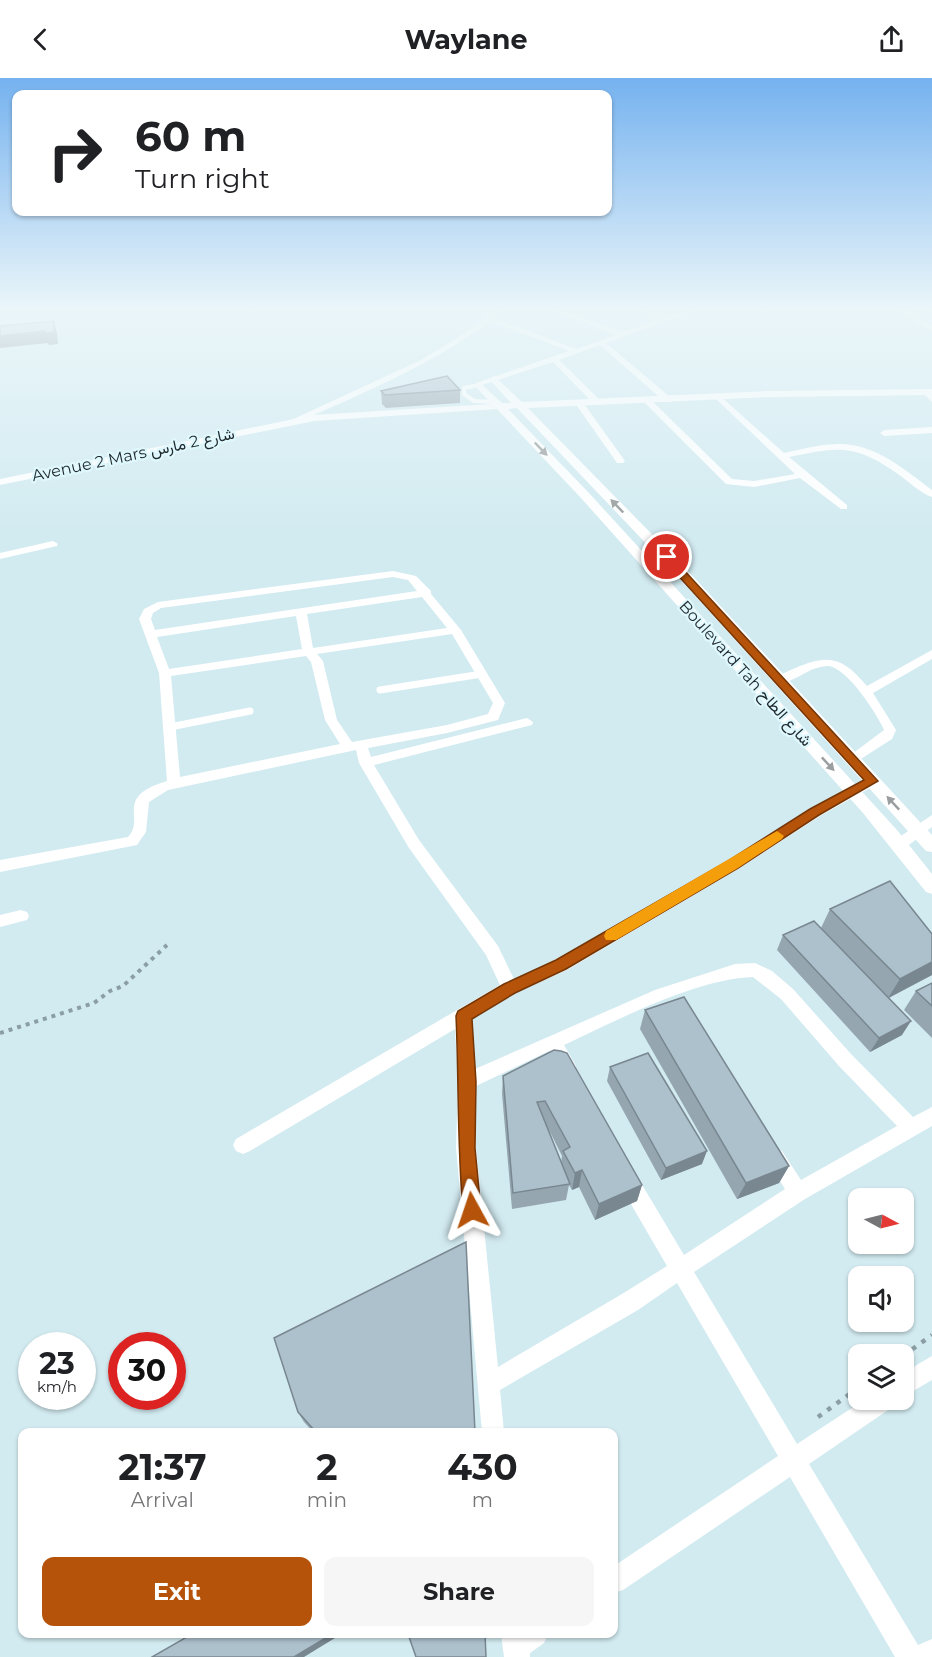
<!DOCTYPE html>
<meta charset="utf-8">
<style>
:root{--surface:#fff;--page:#f6f6f6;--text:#202124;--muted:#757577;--accent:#b45309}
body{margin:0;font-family:Montserrat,Vazirmatn,sans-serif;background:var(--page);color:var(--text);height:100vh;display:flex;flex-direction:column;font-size:22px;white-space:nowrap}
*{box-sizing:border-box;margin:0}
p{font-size:20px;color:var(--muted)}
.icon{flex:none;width:33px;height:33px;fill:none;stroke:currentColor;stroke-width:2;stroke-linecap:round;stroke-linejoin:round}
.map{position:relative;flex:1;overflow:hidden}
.panel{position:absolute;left:18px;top:1350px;width:600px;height:210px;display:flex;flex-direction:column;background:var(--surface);border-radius:12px;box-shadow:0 2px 4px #0004}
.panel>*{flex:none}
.guide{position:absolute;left:12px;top:12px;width:600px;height:126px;border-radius:12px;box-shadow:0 2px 4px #0004;background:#fff;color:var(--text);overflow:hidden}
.needle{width:39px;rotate:97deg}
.buttons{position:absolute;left:848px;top:1110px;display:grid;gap:12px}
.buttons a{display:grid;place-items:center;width:66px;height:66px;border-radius:12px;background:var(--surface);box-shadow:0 2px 4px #0004;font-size:30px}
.speed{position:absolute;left:18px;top:1254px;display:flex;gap:12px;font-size:30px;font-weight:700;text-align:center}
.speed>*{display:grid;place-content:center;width:78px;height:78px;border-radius:50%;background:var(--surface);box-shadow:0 2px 4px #0004;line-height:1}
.speed small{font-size:15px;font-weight:400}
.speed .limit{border:9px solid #d22;background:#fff;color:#111}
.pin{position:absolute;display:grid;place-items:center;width:51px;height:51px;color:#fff;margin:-26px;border:3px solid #fff;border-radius:50%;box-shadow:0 2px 6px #0007}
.me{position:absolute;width:66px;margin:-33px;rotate:355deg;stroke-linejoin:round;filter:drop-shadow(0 0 4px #0008)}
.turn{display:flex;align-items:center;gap:21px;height:126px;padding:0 24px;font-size:27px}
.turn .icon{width:78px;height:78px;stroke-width:2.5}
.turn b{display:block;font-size:42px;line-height:51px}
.eta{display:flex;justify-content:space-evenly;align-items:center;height:102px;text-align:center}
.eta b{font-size:36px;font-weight:700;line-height:42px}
.primary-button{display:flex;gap:12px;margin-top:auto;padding:12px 24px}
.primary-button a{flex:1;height:69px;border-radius:12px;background:var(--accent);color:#fff;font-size:24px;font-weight:700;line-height:69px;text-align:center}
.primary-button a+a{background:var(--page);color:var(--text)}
header{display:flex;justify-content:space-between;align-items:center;height:78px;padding:0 24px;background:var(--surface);font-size:27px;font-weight:700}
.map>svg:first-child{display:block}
</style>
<header><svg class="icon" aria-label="back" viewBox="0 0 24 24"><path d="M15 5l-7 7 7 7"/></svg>Waylane<svg class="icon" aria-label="share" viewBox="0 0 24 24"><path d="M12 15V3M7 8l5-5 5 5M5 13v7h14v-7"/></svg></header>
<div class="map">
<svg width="932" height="1579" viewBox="0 0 932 1579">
<rect width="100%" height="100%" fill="#d2ebf1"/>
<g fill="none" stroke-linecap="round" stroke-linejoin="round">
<path stroke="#8b9ea3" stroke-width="4" stroke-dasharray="4 5" stroke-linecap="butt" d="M 0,955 L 94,925 L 110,913 L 123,908 L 167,867"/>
<path stroke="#8b9ea3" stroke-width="4.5" stroke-dasharray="4.5 7" stroke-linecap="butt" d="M 903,1278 L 932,1257
M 818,1339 L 858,1310"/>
<path stroke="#fff" stroke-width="4" d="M 479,307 L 464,310 L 464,316 L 474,323 L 496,324"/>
<path stroke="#fff" stroke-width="7" d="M 380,612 L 482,596
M 170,649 L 250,633"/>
<path fill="#fff" fill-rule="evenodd" d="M 497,231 L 504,231 L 494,240 L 576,271 L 616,257 L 549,231 L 557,231 L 622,254 L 660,241 L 635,231 C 646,231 657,239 667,239 C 679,239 688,230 699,231 L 606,265 L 671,320 L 671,324 L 665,324 L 600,267 L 559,282 L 601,323 L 601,327 L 595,327 L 553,284 L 476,309 L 476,305 L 569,273 L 490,243 C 431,288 362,315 294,346 L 287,344 L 421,282 L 460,258 Z
M 898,231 L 905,231 L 932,248 L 932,253 Z
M 926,312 L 932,316 L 932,324 L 922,314 Z
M 719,317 L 784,375 C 802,371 821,366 840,366 C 876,366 905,392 932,412 L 932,419 C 920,415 908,403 898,396 C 854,365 838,369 789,379 L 847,427 L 847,431 L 841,431 L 800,400 L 754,409 L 726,406 L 643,323 L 650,321 L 732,401 L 754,403 L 795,396 L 716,321 L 715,319 Z
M 576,323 L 582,323 L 625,383 L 623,385 L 617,385 L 575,325 Z
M 932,349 L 932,355 L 884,358 L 880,355 L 884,352 Z
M 53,463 L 58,466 L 57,468 L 0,481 L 0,475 Z
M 393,493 L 416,498 L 431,513 L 431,516 L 461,552 L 505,625 L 498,642 L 447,655 L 368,670 L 371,679 L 527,640 L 533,644 L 532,647 L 374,687 L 419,762 L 498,868 L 514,901 C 638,845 748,764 867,700 L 872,698 L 879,703 L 877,706 L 820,738 L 738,791 L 567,892 L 516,915 L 472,941 L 475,991 L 655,912 L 735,886 L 755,885 L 772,893 L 793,911 L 851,976 L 913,1039 L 932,1029 L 932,1048 L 805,1121 L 694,1194 L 797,1366 L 864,1322 L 894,1322 L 891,1330 L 809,1386 L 918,1567 L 932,1561 L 932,1579 L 895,1579 L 790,1399 L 623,1512 L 614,1515 L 614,1488 L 778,1378 L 677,1205 L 638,1232 L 500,1312 L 504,1354 L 482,1354 L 456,1070 L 458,1003 L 455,951 L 250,1073 L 243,1076 L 236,1073 L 233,1067 L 236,1061 L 500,907 L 486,877 L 409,770 L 359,685 L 356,672 L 168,712 L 149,724 L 146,754 L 137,767 L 0,794 L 0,782 L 128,759 C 146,740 113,719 167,703 L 159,595 L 139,541 L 144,531 L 158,524 ZM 393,499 L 408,502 L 417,513 L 155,552 L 151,541 L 153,535 L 161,530 ZM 422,519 L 447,550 L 313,570 L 307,536 ZM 296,538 L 302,571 L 169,591 L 157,559 ZM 452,556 L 493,625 L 488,636 L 447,647 L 352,664 L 337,642 L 323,583 L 317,576 ZM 306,578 L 311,584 L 325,642 L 340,666 L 180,699 L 171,598 ZM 753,899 L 781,921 L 839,988 L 897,1048 L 801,1102 L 782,1073 L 775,1070 L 768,1073 L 765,1079 L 785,1111 L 684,1177 L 635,1095 L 628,1093 L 621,1095 L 618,1102 L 621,1109 L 667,1188 L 622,1216 L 498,1289 L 476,1070 L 476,1008 L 549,973 L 561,994 L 567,996 L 573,994 L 576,988 L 564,967 C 618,942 695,901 753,899 Z
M 932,572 L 932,581 L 873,615 L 896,652 L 892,661 L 853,686 L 846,682 L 848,679 L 884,652 C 877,636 848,591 829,588 C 823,588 816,590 811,592 C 800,597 787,607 776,605 L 774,602 C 780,596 791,592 800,588 C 832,575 845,582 867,608 Z
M 932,737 L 932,749 L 905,770 L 895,770 L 893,766 L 895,762 Z
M 21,832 L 27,834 L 29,838 L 27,842 L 0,849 L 0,837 Z
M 932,1278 L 932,1302 L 903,1319 L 903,1295 Z
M 501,1556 L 548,1556 L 544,1565 L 530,1575 L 530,1579 L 504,1579 Z"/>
<path fill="#fff" fill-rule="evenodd" d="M 494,298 L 522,324 L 769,313 L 932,311 L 932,317 L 769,319 L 528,330 L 688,493 L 932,757 L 932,774 L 926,773 L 678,499 L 517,330 L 508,331 L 589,415 L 897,752 L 932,796 L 932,816 L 926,814 L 863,735 L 581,420 L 497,331 L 314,343 L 0,407 L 0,401 L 314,337 L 492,326 L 474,307 L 479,304 L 502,325 L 511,325 L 489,301 Z"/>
</g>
<path fill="#95a6b0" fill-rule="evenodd" d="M 460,312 L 460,325 L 386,330 L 382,326 L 381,313 Z
M 830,831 L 932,897 L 889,920 L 902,957 L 870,974 L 777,872 L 783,857 L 821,850 Z
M 932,905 L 932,960 L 904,932 L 916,913 Z
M 645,932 L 789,1088 L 779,1105 L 737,1121 L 640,951 Z
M 554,972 L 642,1107 L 637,1123 L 595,1142 L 579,1109 L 572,1112 L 569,1107 L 566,1122 L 512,1131 L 502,1016 L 503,998 ZM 548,1050 L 562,1078 L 561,1085 Z
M 610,989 L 702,1086 L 661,1102 L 607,1003 Z
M 298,1334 L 475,1354 L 313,1354 L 304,1344 Z"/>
<path fill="#798790" d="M 54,243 L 57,255 L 58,266 L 49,267 L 48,265 L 0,270 L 0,258 Z
M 932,884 L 932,897 L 888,920 L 900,901 Z
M 911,943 L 902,957 L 870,974 L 879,960 Z
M 707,1073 L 702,1086 L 661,1102 L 666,1090 Z
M 789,1088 L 779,1105 L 737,1121 L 746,1105 Z
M 582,1092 L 579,1109 L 572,1112 L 575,1095 Z
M 642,1107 L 637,1123 L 595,1142 L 599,1126 Z
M 331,1556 L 338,1556 L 335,1560 L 304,1579 L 294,1579 Z"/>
<path fill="#adc1cd" stroke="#798790" stroke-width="1.5" d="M 54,243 L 54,254 L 45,255 L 45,253 L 0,258 L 0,248 Z
M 447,298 L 460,312 L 385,317 L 381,313 Z
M 890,803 L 932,856 L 932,884 L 900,901 L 830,831 Z
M 814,843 L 911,943 L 879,960 L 783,857 Z
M 932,905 L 932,928 L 916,913 Z
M 684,919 L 789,1088 L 746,1105 L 645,932 Z
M 554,972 L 561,973 L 567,975 L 642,1107 L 599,1126 L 582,1092 L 575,1095 L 563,1073 L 570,1069 L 545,1023 L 537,1024 L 570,1106 L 513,1115 L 503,998 Z
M 648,975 L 707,1073 L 666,1090 L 610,989 Z
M 466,1164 L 475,1354 L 316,1354 L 298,1334 L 274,1260 Z
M 192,1556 L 331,1556 L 329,1558 L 294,1579 L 152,1579 Z
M 408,1556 L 485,1556 L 486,1579 L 416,1579 Z"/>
<defs><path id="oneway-solid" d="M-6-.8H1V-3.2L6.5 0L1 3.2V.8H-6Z" transform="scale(1.5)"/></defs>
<g fill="#9a9e9f">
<use href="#oneway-solid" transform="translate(541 371) rotate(46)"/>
<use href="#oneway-solid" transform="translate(617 428) rotate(-134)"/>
<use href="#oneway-solid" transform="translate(828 686) rotate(47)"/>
<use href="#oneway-solid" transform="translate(893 725) rotate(-133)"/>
</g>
<linearGradient id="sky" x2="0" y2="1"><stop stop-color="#75b2ef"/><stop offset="0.51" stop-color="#ebf6f9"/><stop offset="1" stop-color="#ebf6f9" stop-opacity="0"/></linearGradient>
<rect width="932" height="452" fill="url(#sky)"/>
<path fill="#b45309" stroke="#753606" stroke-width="1.5" d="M 663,477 L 670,477 L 878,703 L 819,737 L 738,790 L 566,891 L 515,915 L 472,941 L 476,1004 L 475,1070 L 481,1132 L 478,1138 L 472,1141 L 465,1138 L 463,1132 C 457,1067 459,1003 456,938 L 458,933 L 504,906 L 556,882 L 728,783 L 810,731 L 864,702 L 663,481 Z"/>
<path fill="#f59e0b" d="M 777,753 L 784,758 L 782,761 L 738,790 L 616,862 L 606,862 L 604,858 L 606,853 Z"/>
<g text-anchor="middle" stroke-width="4.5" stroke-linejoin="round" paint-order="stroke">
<g font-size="16" fill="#1e2729" stroke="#dff8fe">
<text transform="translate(133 376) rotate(-12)" y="6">Avenue 2 Mars شارع 2 مارس</text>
<text transform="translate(746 595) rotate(48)" y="6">Boulevard Tah شارع الطاح</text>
</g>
</g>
</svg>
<div class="buttons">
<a><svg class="needle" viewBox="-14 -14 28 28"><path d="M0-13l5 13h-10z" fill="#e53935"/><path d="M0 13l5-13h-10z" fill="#757577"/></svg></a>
<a><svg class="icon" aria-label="sound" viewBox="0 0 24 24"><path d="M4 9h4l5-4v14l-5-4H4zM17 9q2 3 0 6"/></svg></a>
<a><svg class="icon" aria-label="layers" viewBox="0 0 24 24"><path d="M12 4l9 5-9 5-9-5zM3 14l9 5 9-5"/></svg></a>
</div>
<div class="speed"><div>23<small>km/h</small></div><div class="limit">30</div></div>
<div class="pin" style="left:667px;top:479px;background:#d93025"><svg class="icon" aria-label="arrive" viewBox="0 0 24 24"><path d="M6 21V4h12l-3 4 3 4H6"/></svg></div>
<svg class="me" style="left:472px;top:1132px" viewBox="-20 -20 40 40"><path d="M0-17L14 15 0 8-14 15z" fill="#b45309" stroke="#fff" stroke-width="4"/></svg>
<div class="guide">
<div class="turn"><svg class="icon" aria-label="right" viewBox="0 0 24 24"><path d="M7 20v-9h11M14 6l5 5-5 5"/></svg><div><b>60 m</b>Turn right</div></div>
</div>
<section class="panel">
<div class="eta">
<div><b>21:37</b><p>Arrival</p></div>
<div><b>2</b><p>min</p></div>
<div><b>430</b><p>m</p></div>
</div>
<div class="primary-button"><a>Exit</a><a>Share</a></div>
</section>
</div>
